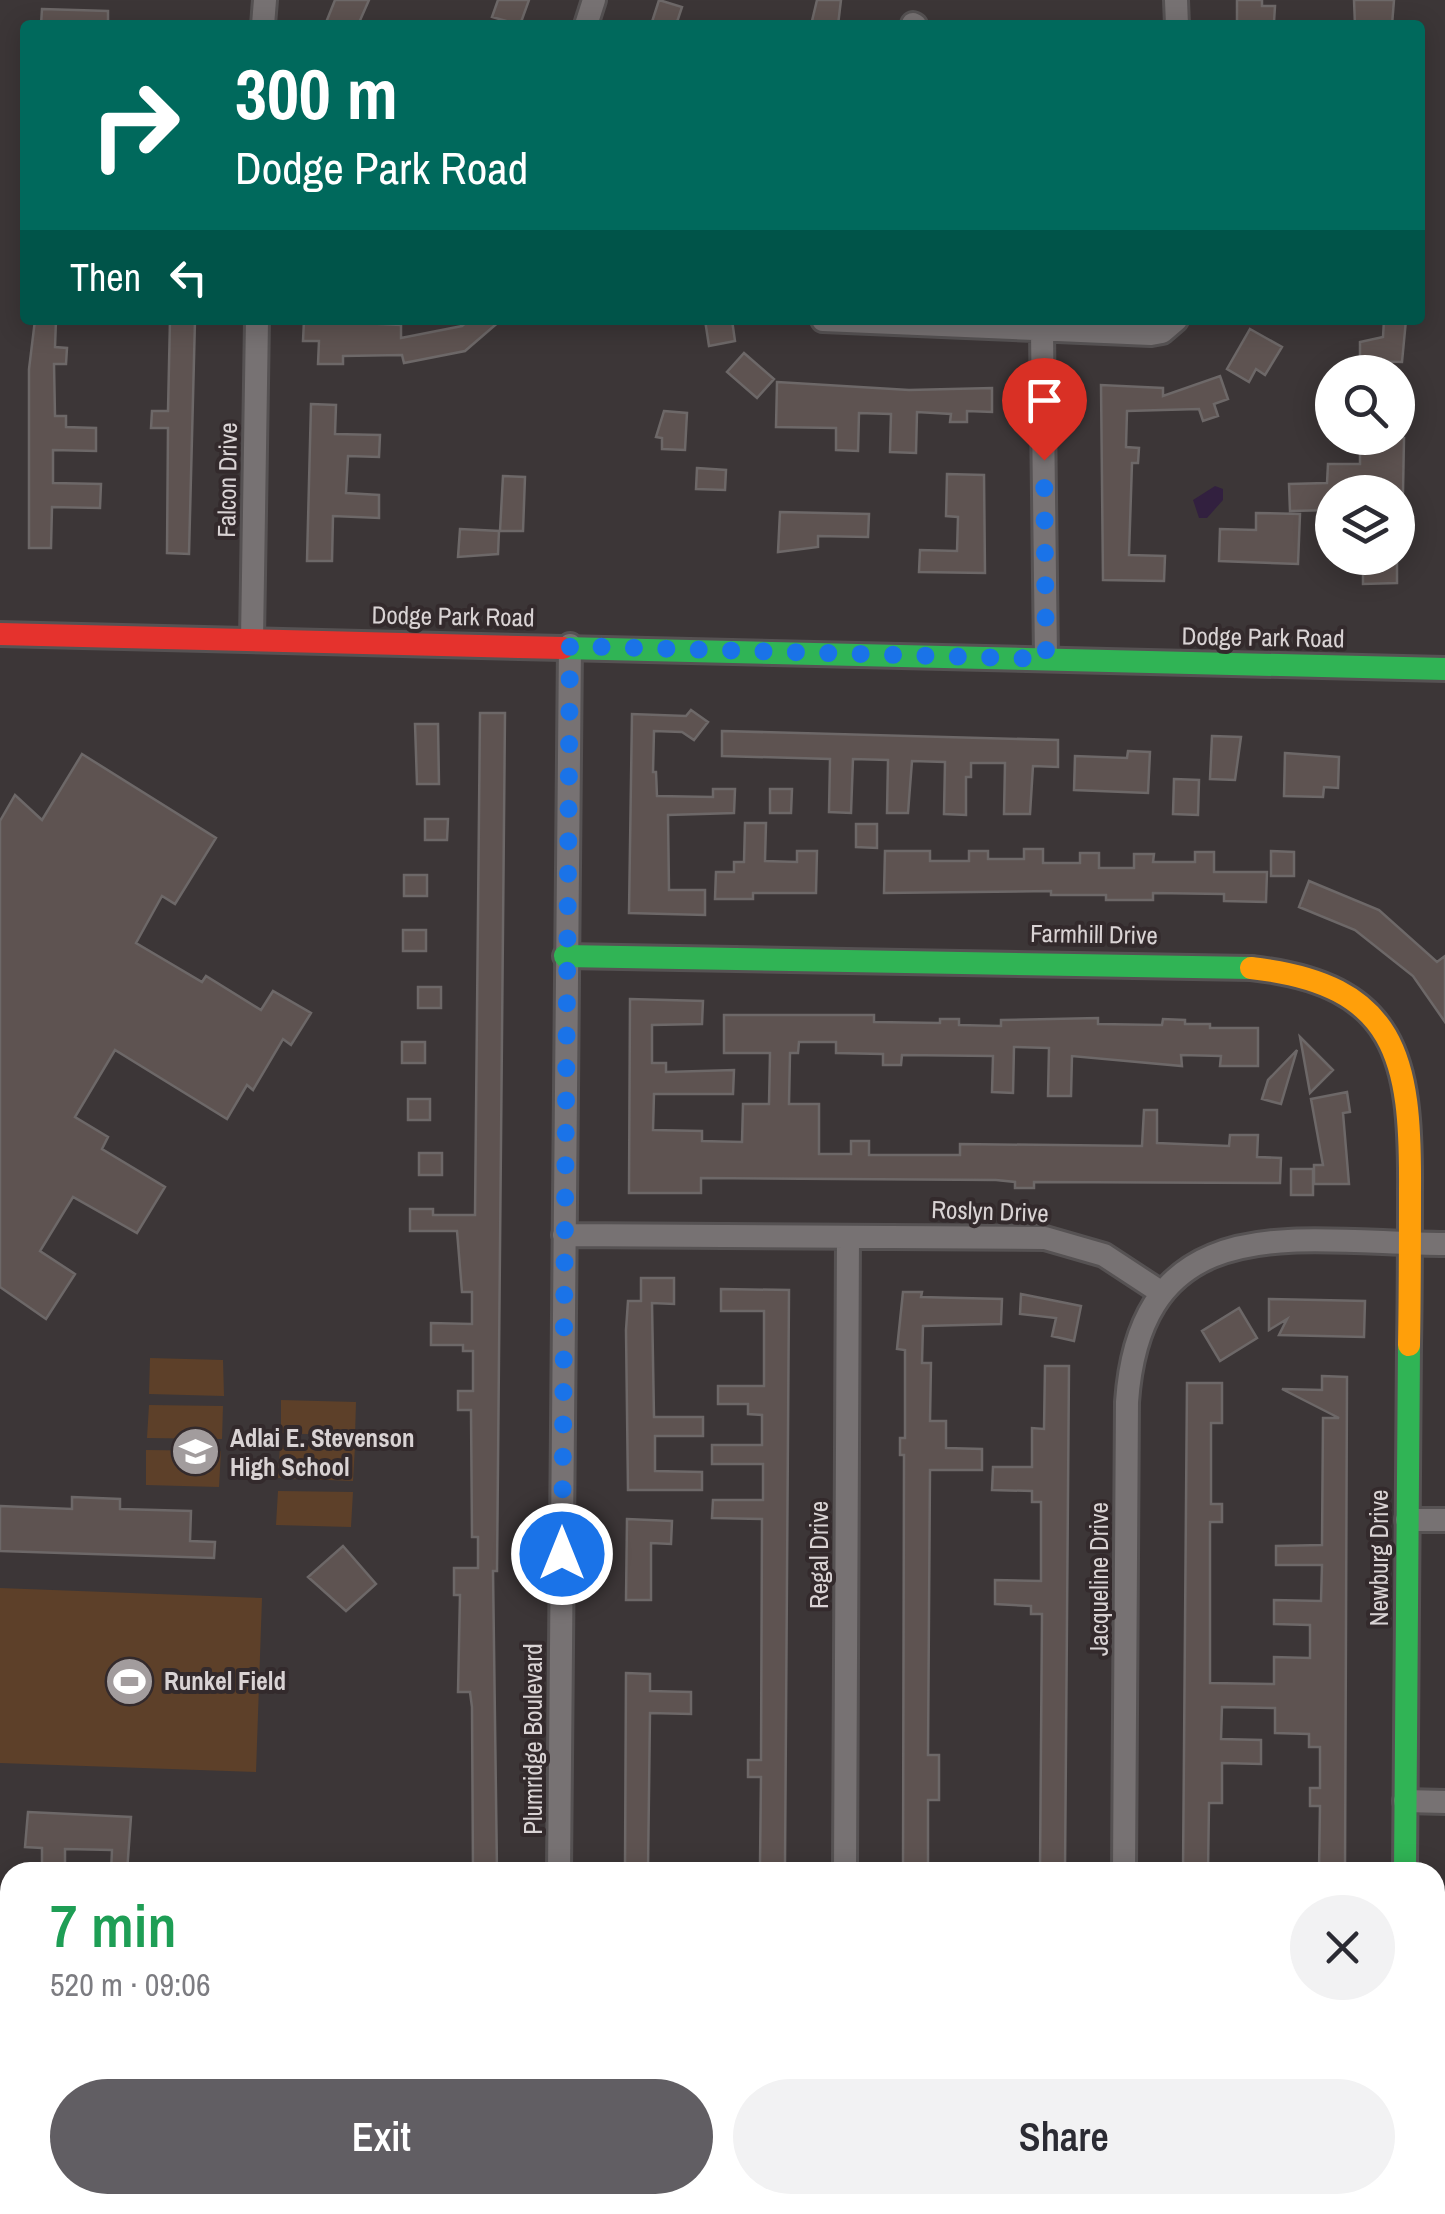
<!DOCTYPE html>
<meta charset="utf-8">
<style>
:root{--surface:#fff;--page:#f2f2f3;--text:#2b2b33;--muted:#7c7c81;--accent:#615e63}
body{margin:0;font-family:"Archivo Narrow",sans-serif;background:var(--page);color:var(--text);height:100vh;display:flex;flex-direction:column;font-size:38px;white-space:nowrap}
*{box-sizing:border-box;margin:0}
p{font-size:32px;color:var(--muted)}
.icon{flex:none;width:55px;height:55px;fill:none;stroke:currentColor;stroke-width:2;stroke-linecap:round;stroke-linejoin:round}
.map{position:relative;flex:1;overflow:hidden}
.details{position:absolute;left:0px;top:1862px;width:1445px;height:352px;display:flex;flex-direction:column;background:var(--surface);border-radius:30px 30px 0 0;box-shadow:0 5px 25px #0003}
.details>*{flex:none}
.top-card{position:absolute;left:20px;top:20px;width:1405px;height:305px;border-radius:10px;box-shadow:0 5px 25px #0003;background:#00695c;color:#fff;overflow:hidden}
.tools{position:absolute;left:1315px;top:355px;display:grid;gap:20px}
.tools a{display:grid;place-items:center;width:100px;height:100px;border-radius:50%;background:var(--surface);box-shadow:0 5px 25px #0003;font-size:50px}
.pin{position:absolute;display:grid;place-items:center;width:85px;height:85px;color:#fff;margin:-102px -42px;border-radius:50% 50% 50% 0;rotate:-45deg;box-shadow:0 0 10px #0007}
.pin .icon{rotate:45deg}
.me{position:absolute;width:110px;margin:-55px;rotate:0deg;stroke-linejoin:round;filter:drop-shadow(0 0 8px #0008)}
.turn{display:flex;align-items:center;gap:35px;height:210px;padding:0 50px;font-size:45px}
.turn .icon{width:130px;height:130px;stroke-width:2.5}
.turn b{display:block;font-size:70px;line-height:85px}
.then{display:flex;align-items:center;height:95px;padding:0 50px;background:#0003;gap:20px;font-size:38px}
.round{display:grid;place-items:center;flex:none;width:105px;height:105px;border-radius:52px;background:var(--page)}
.overview{display:flex;align-items:center;justify-content:space-between;height:170px;padding:0 50px}
h1{font-size:60px;font-weight:600;line-height:75px;color:#1e9e55}
.action{display:flex;gap:20px;margin-top:auto;padding:20px 50px}
.action a{flex:1;height:115px;border-radius:60px;background:var(--accent);color:#fff;font-size:40px;font-weight:600;line-height:115px;text-align:center}
.action a+a{background:var(--page);color:var(--text)}
.map>svg:first-child{display:block}
</style>
<div class="map">
<svg width="1445" height="2214" viewBox="0 0 1445 2214">
<rect width="100%" height="100%" fill="#3c3637"/>
<path fill="#5d4029" d="M 150,1358 L 223,1360 L 224,1396 L 149,1394 Z
M 281,1400 L 356,1402 L 355,1436 L 281,1433 Z
M 149,1405 L 223,1406 L 222,1439 L 147,1438 Z
M 280,1445 L 355,1446 L 353,1481 L 278,1478 Z
M 146,1450 L 221,1451 L 219,1487 L 146,1485 Z
M 278,1491 L 353,1492 L 351,1527 L 276,1525 Z
M 0,1588 L 262,1598 L 256,1772 L 0,1763 Z"/>
<path fill="#32203f" d="M 1215,486 L 1223,489 L 1223,500 L 1207,518 L 1199,518 L 1193,500 Z"/>
<path fill="#5e5351" stroke="#6d6868" stroke-width="2.5" d="M 335,0 L 369,0 L 358,25 L 325,25 Z
M 498,0 L 529,0 L 520,25 L 492,17 Z
M 659,0 L 682,7 L 676,25 L 651,25 Z
M 817,0 L 841,0 L 838,25 L 812,21 Z
M 1237,0 L 1262,0 L 1262,6 L 1275,6 L 1274,22 L 1237,25 Z
M 1354,0 L 1394,0 L 1392,25 L 1355,25 Z
M 42,9 L 108,11 L 108,25 L 41,25 Z
M 35,320 L 56,320 L 55,347 L 67,348 L 66,364 L 54,364 L 55,416 L 66,416 L 66,427 L 96,428 L 96,451 L 53,450 L 53,483 L 101,484 L 100,508 L 52,507 L 51,548 L 29,548 L 29,369 Z
M 170,320 L 195,320 L 189,554 L 167,553 L 168,428 L 151,428 L 152,411 L 168,411 Z
M 304,320 L 401,325 L 401,338 L 462,326 L 469,320 L 501,320 L 465,351 L 404,363 L 402,355 L 343,356 L 343,364 L 318,364 L 319,341 L 303,341 Z
M 705,320 L 732,320 L 735,341 L 709,346 Z
M 1384,320 L 1406,320 L 1402,362 L 1360,361 L 1360,342 L 1383,337 Z
M 1250,329 L 1282,347 L 1265,375 L 1256,369 L 1249,382 L 1227,369 Z
M 744,353 L 774,379 L 757,398 L 727,372 Z
M 1220,376 L 1228,399 L 1214,404 L 1218,416 L 1203,421 L 1199,409 L 1127,411 L 1126,447 L 1139,448 L 1138,463 L 1132,463 L 1129,555 L 1165,556 L 1164,581 L 1103,580 L 1101,385 L 1163,388 L 1163,396 Z
M 777,382 L 909,390 L 992,388 L 992,412 L 967,411 L 967,422 L 950,422 L 951,414 L 917,412 L 916,453 L 890,452 L 891,414 L 859,413 L 858,451 L 836,450 L 836,428 L 776,427 Z
M 311,404 L 336,405 L 335,434 L 380,435 L 379,457 L 348,456 L 346,493 L 379,495 L 379,518 L 333,516 L 332,561 L 307,561 Z
M 664,411 L 687,413 L 685,450 L 662,449 L 662,438 L 656,437 Z
M 1374,438 L 1404,438 L 1403,492 L 1332,492 L 1332,510 L 1290,511 L 1289,484 L 1327,483 L 1328,464 L 1360,464 L 1360,452 L 1374,452 Z
M 697,468 L 726,470 L 725,490 L 696,489 Z
M 947,474 L 984,475 L 985,573 L 919,572 L 920,550 L 957,551 L 958,517 L 946,516 Z
M 503,476 L 525,477 L 523,531 L 500,531 Z
M 780,512 L 869,514 L 868,537 L 818,536 L 818,547 L 778,552 Z
M 1256,513 L 1300,514 L 1298,564 L 1219,561 L 1220,529 L 1256,530 Z
M 460,529 L 499,531 L 498,554 L 458,557 Z
M 1363,558 L 1397,558 L 1397,583 L 1363,584 Z
M 691,710 L 708,722 L 694,740 L 682,732 L 654,731 L 653,772 L 656,772 L 657,796 L 713,797 L 713,789 L 735,789 L 734,813 L 668,815 L 669,890 L 705,890 L 705,915 L 629,913 L 632,714 L 686,716 Z
M 480,713 L 505,713 L 497,1571 L 493,1571 L 497,1872 L 473,1872 L 472,1707 L 470,1692 L 458,1692 L 460,1595 L 454,1595 L 454,1568 L 478,1568 L 478,1537 L 472,1537 L 471,1410 L 458,1410 L 458,1391 L 473,1391 L 473,1351 L 463,1351 L 463,1345 L 431,1345 L 431,1323 L 472,1324 L 472,1292 L 462,1292 L 457,1231 L 410,1231 L 410,1209 L 433,1209 L 433,1215 L 475,1215 Z
M 415,724 L 438,724 L 439,784 L 417,784 Z
M 722,731 L 1058,740 L 1058,767 L 1033,766 L 1030,814 L 1004,814 L 1005,763 L 971,763 L 971,777 L 966,777 L 966,815 L 944,814 L 945,762 L 912,761 L 908,813 L 887,813 L 888,760 L 853,759 L 851,813 L 829,812 L 830,759 L 722,756 Z
M 1212,736 L 1241,737 L 1235,780 L 1210,779 Z
M 1128,751 L 1150,752 L 1148,793 L 1074,790 L 1075,756 L 1127,758 Z
M 1285,753 L 1339,757 L 1338,788 L 1324,787 L 1323,797 L 1284,796 Z
M 82,754 L 216,838 L 175,904 L 162,896 L 136,943 L 202,982 L 206,976 L 261,1010 L 273,991 L 311,1013 L 291,1045 L 283,1039 L 253,1090 L 247,1085 L 227,1119 L 115,1050 L 75,1117 L 108,1137 L 102,1149 L 165,1187 L 137,1233 L 73,1197 L 40,1251 L 75,1274 L 46,1319 L 0,1287 L 0,821 L 15,795 L 42,820 Z
M 1174,779 L 1199,780 L 1198,815 L 1173,814 Z
M 770,789 L 792,789 L 791,813 L 770,813 Z
M 425,819 L 448,819 L 447,840 L 425,840 Z
M 745,823 L 766,823 L 765,861 L 797,862 L 797,851 L 817,851 L 816,893 L 753,893 L 753,899 L 715,899 L 716,872 L 734,872 L 734,862 L 744,862 Z
M 856,824 L 877,824 L 877,848 L 856,847 Z
M 1024,849 L 1043,849 L 1043,863 L 1080,863 L 1080,853 L 1099,853 L 1099,868 L 1134,868 L 1134,854 L 1154,854 L 1153,862 L 1195,862 L 1195,852 L 1214,852 L 1214,872 L 1267,872 L 1266,902 L 1224,901 L 1224,894 L 1153,893 L 1153,900 L 1106,900 L 1106,895 L 1051,895 L 1051,891 L 884,893 L 885,851 L 930,851 L 930,861 L 969,861 L 969,851 L 988,851 L 988,859 L 1024,859 Z
M 1271,851 L 1294,852 L 1294,876 L 1271,876 Z
M 404,875 L 427,875 L 427,896 L 404,896 Z
M 1309,881 L 1379,910 L 1437,962 L 1445,956 L 1445,1022 L 1413,976 L 1355,930 L 1299,907 Z
M 403,930 L 426,930 L 426,951 L 403,951 Z
M 418,987 L 441,987 L 441,1008 L 418,1008 Z
M 630,999 L 703,1001 L 702,1024 L 652,1025 L 652,1063 L 666,1063 L 666,1072 L 734,1070 L 733,1094 L 654,1094 L 653,1130 L 702,1131 L 702,1141 L 742,1142 L 743,1104 L 769,1104 L 770,1053 L 724,1053 L 724,1015 L 874,1015 L 874,1022 L 940,1023 L 940,1019 L 959,1019 L 959,1025 L 1001,1026 L 1001,1020 L 1098,1018 L 1098,1024 L 1162,1025 L 1163,1019 L 1185,1020 L 1185,1024 L 1210,1024 L 1210,1028 L 1258,1028 L 1258,1066 L 1220,1066 L 1221,1056 L 1181,1055 L 1182,1066 L 1072,1056 L 1071,1096 L 1048,1096 L 1049,1048 L 1014,1047 L 1013,1093 L 992,1092 L 993,1056 L 902,1055 L 901,1065 L 883,1065 L 883,1054 L 836,1053 L 836,1042 L 799,1042 L 798,1053 L 790,1053 L 789,1104 L 819,1104 L 819,1154 L 851,1154 L 851,1141 L 869,1141 L 869,1155 L 960,1155 L 960,1144 L 1142,1146 L 1144,1110 L 1157,1110 L 1157,1143 L 1229,1146 L 1230,1135 L 1258,1135 L 1257,1157 L 1281,1158 L 1280,1183 L 1034,1182 L 1034,1188 L 1015,1188 L 1015,1182 L 996,1180 L 701,1178 L 701,1193 L 629,1193 Z
M 1300,1037 L 1333,1070 L 1310,1093 Z
M 402,1042 L 425,1042 L 425,1063 L 402,1063 Z
M 1297,1050 L 1281,1104 L 1262,1099 L 1268,1080 Z
M 1347,1092 L 1350,1112 L 1343,1113 L 1349,1184 L 1314,1184 L 1314,1165 L 1323,1165 L 1311,1099 Z
M 408,1099 L 430,1099 L 430,1120 L 408,1120 Z
M 419,1153 L 442,1153 L 442,1175 L 419,1175 Z
M 1291,1169 L 1313,1169 L 1313,1195 L 1291,1195 Z
M 641,1278 L 674,1278 L 674,1304 L 652,1303 L 654,1417 L 703,1417 L 703,1436 L 655,1436 L 655,1471 L 702,1472 L 702,1490 L 628,1490 L 626,1330 L 628,1301 L 641,1301 Z
M 721,1289 L 789,1290 L 785,1864 L 760,1864 L 761,1777 L 748,1777 L 748,1760 L 761,1760 L 762,1519 L 712,1518 L 713,1500 L 763,1500 L 763,1464 L 712,1464 L 712,1445 L 762,1445 L 762,1415 L 748,1414 L 748,1404 L 718,1404 L 718,1386 L 764,1386 L 764,1311 L 721,1311 Z
M 903,1292 L 922,1292 L 921,1297 L 1002,1299 L 1001,1324 L 923,1326 L 922,1363 L 931,1363 L 930,1421 L 946,1421 L 946,1448 L 982,1449 L 982,1470 L 930,1470 L 928,1755 L 939,1755 L 939,1800 L 928,1800 L 928,1872 L 903,1872 L 904,1455 L 900,1455 L 900,1438 L 905,1438 L 905,1350 L 897,1349 Z
M 1021,1294 L 1081,1306 L 1074,1341 L 1052,1336 L 1056,1318 L 1020,1314 Z
M 1269,1299 L 1365,1301 L 1364,1337 L 1279,1335 L 1287,1319 L 1269,1330 Z
M 1239,1308 L 1257,1338 L 1220,1361 L 1202,1331 Z
M 1045,1366 L 1069,1366 L 1065,1872 L 1040,1872 L 1042,1614 L 1031,1614 L 1031,1606 L 995,1604 L 995,1580 L 1041,1581 L 1041,1502 L 1032,1502 L 1032,1491 L 992,1490 L 993,1467 L 1032,1467 L 1032,1428 L 1044,1429 Z
M 1322,1376 L 1347,1377 L 1345,1872 L 1319,1872 L 1320,1806 L 1310,1806 L 1310,1788 L 1320,1788 L 1320,1747 L 1309,1747 L 1309,1734 L 1275,1733 L 1275,1708 L 1222,1707 L 1221,1739 L 1261,1740 L 1261,1764 L 1222,1763 L 1222,1803 L 1209,1803 L 1208,1872 L 1183,1872 L 1187,1383 L 1222,1383 L 1222,1423 L 1211,1423 L 1211,1504 L 1222,1504 L 1222,1522 L 1210,1522 L 1210,1683 L 1274,1684 L 1274,1657 L 1310,1658 L 1310,1625 L 1274,1624 L 1274,1600 L 1321,1601 L 1322,1565 L 1276,1565 L 1276,1546 L 1322,1545 L 1323,1418 L 1339,1418 L 1282,1389 L 1322,1390 Z
M 72,1497 L 120,1499 L 120,1509 L 191,1511 L 190,1541 L 215,1542 L 214,1558 L 0,1551 L 0,1506 L 72,1509 Z
M 627,1519 L 672,1521 L 671,1544 L 651,1543 L 651,1600 L 626,1600 Z
M 343,1546 L 376,1584 L 346,1611 L 308,1577 Z
M 626,1673 L 650,1674 L 650,1691 L 691,1692 L 691,1714 L 650,1713 L 648,1870 L 625,1870 Z
M 28,1812 L 131,1817 L 127,1872 L 111,1872 L 112,1850 L 65,1849 L 65,1872 L 42,1872 L 42,1848 L 25,1847 Z"/>
<g fill="none" stroke-linecap="round" stroke-linejoin="round">
<defs>
<path id="street" d="M 1176,0 L 1177,25
M 913,24 L 915,25
M 263,25 L 265,0
M 586,25 L 594,0
M 823,320 L 1151,334 L 1162,332 L 1176,320
M 1042,332 L 1046,659
M 252,640 L 257,320
M 564,1235 L 1045,1238 L 1104,1255 L 1162,1293
M 1407,1520 L 1445,1520
M 1405,1801 L 1445,1802
M 559,1872 L 570,645
M 845,1872 L 848,1237
M 1124,1872 L 1127,1402 C 1141,1203 1300,1243 1445,1244
M 0,2000 L 10,2001
M 1435,2082 L 1445,2082
M 572,2205 L 572,2214
M 270,2214 L 270,2205
M 843,2214 L 843,2205
M 1116,2214 L 1119,2205
M 1402,2214 L 1402,2205"/>
<path id="fast" d="M 563,648 L 1445,669
M 565,956 L 1251,968
M 1405,1872 L 1409,1345"/>
<path id="slow" d="M 1251,968 C 1398,984 1411,1059 1410,1190 C 1410,1242 1410,1293 1409,1345"/>
<path id="jam" d="M 0,634 L 563,648"/>
</defs>
<use href="#street" stroke="#565253" stroke-width="28"/>
<use href="#fast" stroke="#565253" stroke-width="28"/>
<use href="#slow" stroke="#565253" stroke-width="28"/>
<use href="#jam" stroke="#565253" stroke-width="28"/>
<use href="#street" stroke="#777273" stroke-width="22"/>
<use href="#fast" stroke="#30b455" stroke-width="22"/>
<use href="#slow" stroke="#ff9f0a" stroke-width="22"/>
<use href="#jam" stroke="#e5322d" stroke-width="22"/>
</g>
<g fill="none" stroke-linecap="round" stroke-linejoin="round">
<path stroke="#1a73e8" stroke-width="18" stroke-dasharray="0 32.4" d="M 562,1554 L 570,646 L 1046,659 L 1044,460"/>
</g>
<defs>
<symbol id="school-disc" viewBox="-11 -11 22 22"><circle r="9.5" fill="#a29c9d" stroke="#332a2c"/><path d="M0-5L7-2L0 1L-7-2ZM-4 1L0 2.5L4 1V4Q0 6-4 4Z" fill="#fff"/></symbol>
<symbol id="stadium-disc" viewBox="-11 -11 22 22"><circle r="9.5" fill="#a29c9d" stroke="#332a2c"/><path d="M0-5a6.5 5 0 1 0 0 10a6.5 5 0 1 0 0-10ZM-3.5-1.8h7v3.6h-7Z" fill="#fff"/></symbol>
</defs>
<g fill-rule="evenodd">
<use href="#school-disc" x="168" y="1424" width="55" height="55"/>
<use href="#stadium-disc" x="102" y="1654" width="55" height="55"/>
</g>
<g text-anchor="middle" stroke-width="8" stroke-linejoin="round" paint-order="stroke">
<g font-size="25" fill="#d9d3d4" stroke="#332a2c">
<text transform="translate(227 480) rotate(-89)" y="9">Falcon Drive</text>
<text transform="translate(453 616) rotate(1)" y="9">Dodge Park Road</text>
<text transform="translate(1263 637) rotate(1)" y="9">Dodge Park Road</text>
<text transform="translate(1094 934) rotate(1)" y="9">Farmhill Drive</text>
<text transform="translate(990 1211) rotate(2)" y="9">Roslyn Drive</text>
<text transform="translate(819 1555) rotate(-90)" y="9">Regal Drive</text>
<text transform="translate(1379 1558) rotate(-90)" y="9">Newburg Drive</text>
<text transform="translate(1099 1579) rotate(-90)" y="9">Jacqueline Drive</text>
<text transform="translate(533 1739) rotate(-90)" y="9">Plumridge Boulevard</text>
</g>
<g font-size="25" font-weight="bold" fill="#d9d3d4" stroke="#332a2c" text-anchor="start">
<text x="230" y="1447">Adlai E. Stevenson<tspan x="230" dy="29">High School</tspan></text>
<text x="164" y="1690">Runkel Field</text>
</g>
</g>
</svg>
<div class="tools">
<a><svg class="icon" aria-label="search" viewBox="0 0 24 24"><circle cx="10" cy="10" r="6"/><path d="M15 15l6 6"/></svg></a>
<a><svg class="icon" aria-label="layers" viewBox="0 0 24 24"><path d="M12 4l9 5-9 5-9-5zM3 14l9 5 9-5"/></svg></a>
</div>
<div class="pin" style="left:1044px;top:460px;background:#d93025"><svg class="icon" aria-label="arrive" viewBox="0 0 24 24"><path d="M6 21V4h12l-3 4 3 4H6"/></svg></div>
<svg class="me" style="left:562px;top:1554px" viewBox="-20 -20 40 40"><circle r="17" fill="#1a73e8" stroke="#fff" stroke-width="3"/><path d="M0-11L8 9 0 5-8 9z" fill="#fff"/></svg>
<div class="top-card">
<div class="turn"><svg class="icon" aria-label="right" viewBox="0 0 24 24"><path d="M7 20v-9h11M14 6l5 5-5 5"/></svg><div><b>300 m</b>Dodge Park Road</div></div>
<div class="then">Then<svg class="icon" aria-label="left" viewBox="0 0 24 24"><path d="M17 20v-9H6M10 6l-5 5 5 5"/></svg></div>
</div>
<section class="details">
<div class="overview"><div><h1>7 min</h1><p>520 m · 09:06</p></div><a class="round"><svg class="icon" aria-label="close" viewBox="0 0 24 24"><path d="M6 6l12 12M18 6L6 18"/></svg></a></div>
<div class="action"><a>Exit</a><a>Share</a></div>
</section>
</div>
